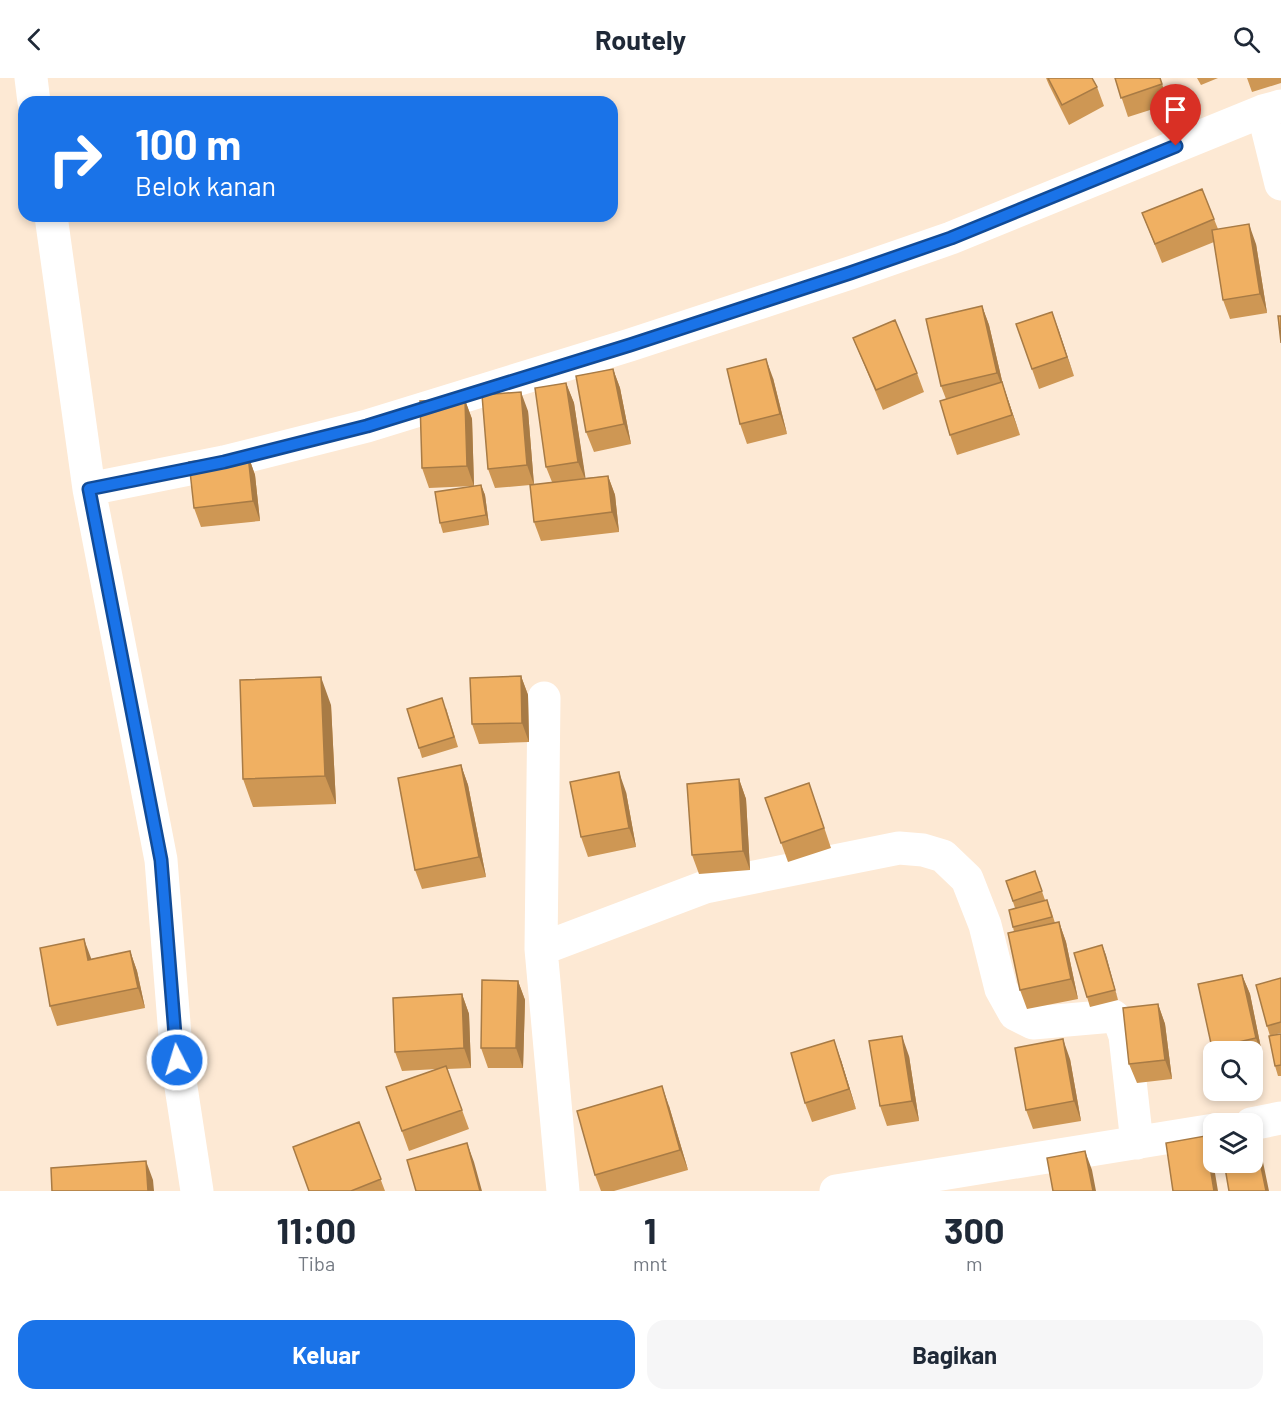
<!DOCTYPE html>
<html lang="id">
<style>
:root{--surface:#fff;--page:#f6f6f7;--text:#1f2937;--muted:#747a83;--accent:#1a73e8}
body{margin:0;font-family:Barlow,sans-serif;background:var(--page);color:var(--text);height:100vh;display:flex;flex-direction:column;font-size:22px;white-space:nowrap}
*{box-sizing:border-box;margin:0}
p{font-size:20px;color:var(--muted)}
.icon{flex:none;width:33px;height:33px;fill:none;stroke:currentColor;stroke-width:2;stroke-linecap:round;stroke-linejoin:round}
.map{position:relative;height:1113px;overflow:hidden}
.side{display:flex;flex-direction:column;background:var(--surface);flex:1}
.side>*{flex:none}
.hud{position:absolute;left:18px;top:18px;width:600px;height:126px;border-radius:18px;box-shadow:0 3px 9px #0003;background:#1a73e8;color:#fff;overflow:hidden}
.tools{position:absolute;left:1203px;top:963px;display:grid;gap:12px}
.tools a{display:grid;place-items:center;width:60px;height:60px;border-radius:12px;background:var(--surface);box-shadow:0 3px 9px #0003;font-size:30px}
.pin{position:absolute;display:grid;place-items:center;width:51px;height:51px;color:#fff;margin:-62px -26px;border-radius:50% 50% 50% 0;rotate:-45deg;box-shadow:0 0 6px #0007}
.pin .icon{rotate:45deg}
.me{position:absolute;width:66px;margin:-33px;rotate:355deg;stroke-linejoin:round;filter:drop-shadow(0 0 4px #0008)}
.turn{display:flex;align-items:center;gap:21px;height:126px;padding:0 18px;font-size:27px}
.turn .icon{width:78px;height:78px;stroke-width:2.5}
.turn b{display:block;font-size:42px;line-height:51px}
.eta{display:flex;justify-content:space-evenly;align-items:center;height:102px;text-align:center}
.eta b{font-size:36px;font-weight:700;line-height:42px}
.action{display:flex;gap:12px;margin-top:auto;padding:12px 18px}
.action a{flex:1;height:69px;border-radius:18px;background:var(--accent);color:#fff;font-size:24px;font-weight:700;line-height:69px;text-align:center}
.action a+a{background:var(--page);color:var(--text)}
header{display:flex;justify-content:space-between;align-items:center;height:78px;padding:0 18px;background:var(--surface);font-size:27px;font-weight:700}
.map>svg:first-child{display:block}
</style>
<header><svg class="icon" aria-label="back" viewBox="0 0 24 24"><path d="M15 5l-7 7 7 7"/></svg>Routely<svg class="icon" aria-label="search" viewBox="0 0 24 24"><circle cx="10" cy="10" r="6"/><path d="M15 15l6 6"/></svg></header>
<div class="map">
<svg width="1281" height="1113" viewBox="0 0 1281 1113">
<rect width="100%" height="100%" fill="#fde9d4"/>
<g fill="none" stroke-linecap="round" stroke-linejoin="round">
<path stroke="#fff" stroke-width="33" d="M 31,0 L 34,24
M 1263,33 L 1281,106
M 51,138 L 89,411 L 161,782 L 177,983 L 197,1113
M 89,411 L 224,384 L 367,348 L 630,267 L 850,195 L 951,160 L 1263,33 L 1281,28
M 544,620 L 541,871 L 563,1113
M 541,871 L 705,809 L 899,770 L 923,772 L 943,778 L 967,801 L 985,847 L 1001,911 L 1015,936 L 1033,945 L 1113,938 L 1120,944 L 1125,958 L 1137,1065
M 1251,1046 L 1281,1040
M 836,1113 L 1214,1052"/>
</g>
<path fill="#ce9754" d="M 1046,0 L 1092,0 L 1097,9 L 1104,28 L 1069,47 L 1049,7 Z
M 1115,0 L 1160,0 L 1169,26 L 1128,39 Z
M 1197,0 L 1218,0 L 1201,7 Z
M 1247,0 L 1281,0 L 1281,5 L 1252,14 Z
M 1202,111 L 1218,151 L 1256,166 L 1267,235 L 1230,241 L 1223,222 L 1214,164 L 1162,185 L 1142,135 Z
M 982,228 L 989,247 L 1003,307 L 1020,357 L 957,377 L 950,357 L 946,321 L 941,308 Z
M 1052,234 L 1074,298 L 1039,311 L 1016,246 Z
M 853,260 L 917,295 L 924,314 L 883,332 L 861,279 Z
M 613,291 L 620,310 L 631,366 L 594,374 L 586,354 Z
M 773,300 L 787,356 L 747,366 L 740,346 Z
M 566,305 L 574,325 L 585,400 L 608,398 L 615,417 L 619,454 L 541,463 L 534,444 L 530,407 L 495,410 L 488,391 L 528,333 L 534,407 L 552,404 L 546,389 Z
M 465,322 L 472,341 L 474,408 L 429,410 L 422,390 Z
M 248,377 L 255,397 L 260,443 L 201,449 L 194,430 Z
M 481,407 L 485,417 L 489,447 L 443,455 L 440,445 Z
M 521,598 L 528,617 L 529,664 L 479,666 L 472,646 Z
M 331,627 L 336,726 L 253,729 L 243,701 Z
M 446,630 L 458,669 L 422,680 L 419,670 Z
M 461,687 L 468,707 L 486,799 L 422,811 L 415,792 Z
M 739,701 L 746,721 L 750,792 L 699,796 L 692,777 Z
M 626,714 L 636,769 L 588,779 L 581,759 Z
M 765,720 L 816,725 L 831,770 L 788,784 Z
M 1035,793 L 1045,822 L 1051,832 L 1055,845 L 1059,844 L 1066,864 L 1078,921 L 1027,931 L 1020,912 L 1014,854 L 1013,849 L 1015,830 L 1006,803 Z
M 1102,867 L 1118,922 L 1090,929 L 1087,919 Z
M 130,873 L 137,893 L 145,930 L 57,948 L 50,928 L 91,881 Z
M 1242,897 L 1250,916 L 1263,980 L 1252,982 L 1252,974 L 1214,974 L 1212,970 Z
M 1281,900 L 1281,955 L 1273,957 L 1281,956 L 1281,998 L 1278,998 L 1275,988 L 1270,958 L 1267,948 Z
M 518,903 L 525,922 L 523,990 L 488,990 L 481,970 Z
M 462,916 L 469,936 L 471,990 L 447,991 L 469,1051 L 409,1073 L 386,1009 L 437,991 L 402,993 L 395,974 Z
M 1158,926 L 1165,946 L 1172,1001 L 1137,1005 L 1129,986 Z
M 909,978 L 919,1043 L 887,1048 L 880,1028 Z
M 1070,981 L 1081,1043 L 1033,1051 L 1026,1032 Z
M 841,982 L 856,1031 L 812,1044 L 805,1025 Z
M 669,1028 L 688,1092 L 614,1113 L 601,1113 L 595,1097 Z
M 359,1044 L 385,1113 L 309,1113 Z"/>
<path fill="#a87b45" d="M 1249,146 L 1256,166 L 1267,235 L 1260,216 Z
M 982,228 L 989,247 L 1003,307 L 1020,357 L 997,295 Z
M 1052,234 L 1059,253 L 1074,298 L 1067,279 Z
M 766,281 L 773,300 L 787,356 L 780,336 Z
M 613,291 L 620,310 L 631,366 L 624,346 Z
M 566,305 L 574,325 L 586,403 L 578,384 Z
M 521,314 L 528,333 L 534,407 L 527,387 Z
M 465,322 L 472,341 L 474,408 L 467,388 Z
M 248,377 L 255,397 L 260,443 L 253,423 Z
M 608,398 L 615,417 L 619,454 L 612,434 Z
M 481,407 L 485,417 L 489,447 L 486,437 Z
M 521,598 L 528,617 L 529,664 L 522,645 Z
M 321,599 L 331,627 L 336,726 L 325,698 Z
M 461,687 L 468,707 L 486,799 L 479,779 Z
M 619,694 L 626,714 L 636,769 L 629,750 Z
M 739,701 L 746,721 L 750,792 L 743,773 Z
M 1059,844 L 1066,864 L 1078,921 L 1071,901 Z
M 84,861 L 91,880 L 95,902 L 88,882 Z
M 1102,867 L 1106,877 L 1118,922 L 1115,912 Z
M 130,873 L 137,893 L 145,930 L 138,910 Z
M 1242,897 L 1250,916 L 1263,980 L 1256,960 Z
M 518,903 L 525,922 L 523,990 L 516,970 Z
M 462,916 L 469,936 L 471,990 L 464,970 Z
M 1158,926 L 1165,946 L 1172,1001 L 1165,982 Z
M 902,958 L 909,978 L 919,1043 L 912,1023 Z
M 1063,961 L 1070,981 L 1081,1043 L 1074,1023 Z
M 834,962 L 841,982 L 856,1031 L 849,1011 Z
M 662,1008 L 669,1028 L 688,1092 L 680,1072 Z
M 1205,1058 L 1212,1077 L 1218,1113 L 1214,1113 Z
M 1256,1064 L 1263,1084 L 1269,1113 L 1266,1113 Z
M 467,1065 L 474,1084 L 482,1113 L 480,1113 Z
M 1085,1073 L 1092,1092 L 1096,1113 L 1093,1113 Z
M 146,1083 L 153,1102 L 154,1113 L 148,1113 Z"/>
<path fill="#f0b062" stroke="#a87b45" stroke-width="1.5" d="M 1048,0 L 1092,0 L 1097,9 L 1062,27 Z
M 1115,0 L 1160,0 L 1162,6 L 1121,20 Z
M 1202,111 L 1214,141 L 1155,166 L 1142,135 Z
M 1249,146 L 1260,216 L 1223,222 L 1212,152 Z
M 982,228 L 997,295 L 941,308 L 926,241 Z
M 1052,234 L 1067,279 L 1032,291 L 1016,246 Z
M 1278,238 L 1281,238 L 1281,265 Z
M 895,242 L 917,295 L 876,312 L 853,260 Z
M 766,281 L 780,336 L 740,346 L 727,291 Z
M 613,291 L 624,346 L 586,354 L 576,298 Z
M 1002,304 L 1012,337 L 950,357 L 940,323 Z
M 566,305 L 578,384 L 546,389 L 535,310 Z
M 521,314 L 527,387 L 488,391 L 482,317 Z
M 465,322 L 467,388 L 422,390 L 420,323 Z
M 248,377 L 253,423 L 194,430 L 189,384 Z
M 608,398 L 612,434 L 534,444 L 530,407 Z
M 481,407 L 486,437 L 440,445 L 435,414 Z
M 521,598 L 522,645 L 472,646 L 470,600 Z
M 321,599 L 325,698 L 243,701 L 240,602 Z
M 442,620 L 454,659 L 419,670 L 407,631 Z
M 461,687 L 479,779 L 415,792 L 398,700 Z
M 619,694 L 629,750 L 581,759 L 570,704 Z
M 739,701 L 743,773 L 692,777 L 687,706 Z
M 809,705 L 824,750 L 781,765 L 765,720 Z
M 1035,793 L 1042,813 L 1013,823 L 1006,803 Z
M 1047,822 L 1052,839 L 1013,849 L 1009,832 Z
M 1059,844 L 1071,901 L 1020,912 L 1008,855 Z
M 84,861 L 88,882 L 130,873 L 138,910 L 50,928 L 40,870 Z
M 1102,867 L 1115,912 L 1087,919 L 1074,875 Z
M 1242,897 L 1256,960 L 1212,970 L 1198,906 Z
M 1281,900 L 1281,944 L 1267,948 L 1256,907 Z
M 482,902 L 518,903 L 516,970 L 481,970 Z
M 462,916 L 464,970 L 395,974 L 393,920 Z
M 1158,926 L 1165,982 L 1129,986 L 1123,930 Z
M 1281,956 L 1281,987 L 1275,988 L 1269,958 Z
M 902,958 L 912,1023 L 880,1028 L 869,963 Z
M 1063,961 L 1074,1023 L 1026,1032 L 1015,970 Z
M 834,962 L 849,1011 L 805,1025 L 791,975 Z
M 446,988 L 462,1032 L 402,1053 L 386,1009 Z
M 662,1008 L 680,1072 L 595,1097 L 577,1033 Z
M 359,1044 L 381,1101 L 351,1113 L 309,1113 L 293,1069 Z
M 1205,1058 L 1214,1113 L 1173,1113 L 1166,1065 Z
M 1256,1064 L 1266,1113 L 1229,1113 L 1224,1084 L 1252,1084 L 1252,1065 Z
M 467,1065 L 480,1113 L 416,1113 L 407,1082 Z
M 1085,1073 L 1093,1113 L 1053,1113 L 1047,1080 Z
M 146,1083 L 148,1113 L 52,1113 L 51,1090 Z"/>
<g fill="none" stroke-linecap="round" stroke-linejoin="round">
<defs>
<path id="route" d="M 177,982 L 161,782 L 89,411 L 224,384 L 367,348 L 630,267 L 850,195 L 951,160 L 1176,68"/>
</defs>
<use href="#route" stroke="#114b97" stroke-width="15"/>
<use href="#route" stroke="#1a73e8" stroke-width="10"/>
</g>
</svg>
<div class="tools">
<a><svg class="icon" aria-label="search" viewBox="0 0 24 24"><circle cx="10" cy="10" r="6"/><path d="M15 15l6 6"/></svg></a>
<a><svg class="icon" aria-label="layers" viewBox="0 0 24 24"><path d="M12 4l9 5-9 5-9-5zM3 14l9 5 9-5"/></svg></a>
</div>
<div class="pin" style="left:1176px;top:68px;background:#d93025"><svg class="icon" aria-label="arrive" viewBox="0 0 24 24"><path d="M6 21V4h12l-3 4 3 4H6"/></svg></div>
<svg class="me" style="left:177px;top:982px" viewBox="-20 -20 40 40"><circle r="17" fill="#1a73e8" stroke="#fff" stroke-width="3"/><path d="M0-11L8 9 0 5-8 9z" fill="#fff"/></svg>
<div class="hud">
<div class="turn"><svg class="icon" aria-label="right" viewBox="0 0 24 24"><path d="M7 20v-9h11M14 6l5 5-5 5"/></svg><div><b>100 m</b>Belok kanan</div></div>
</div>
</div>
<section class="side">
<div class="eta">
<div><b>11:00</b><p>Tiba</p></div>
<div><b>1</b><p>mnt</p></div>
<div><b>300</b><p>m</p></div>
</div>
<div class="action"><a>Keluar</a><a>Bagikan</a></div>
</section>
